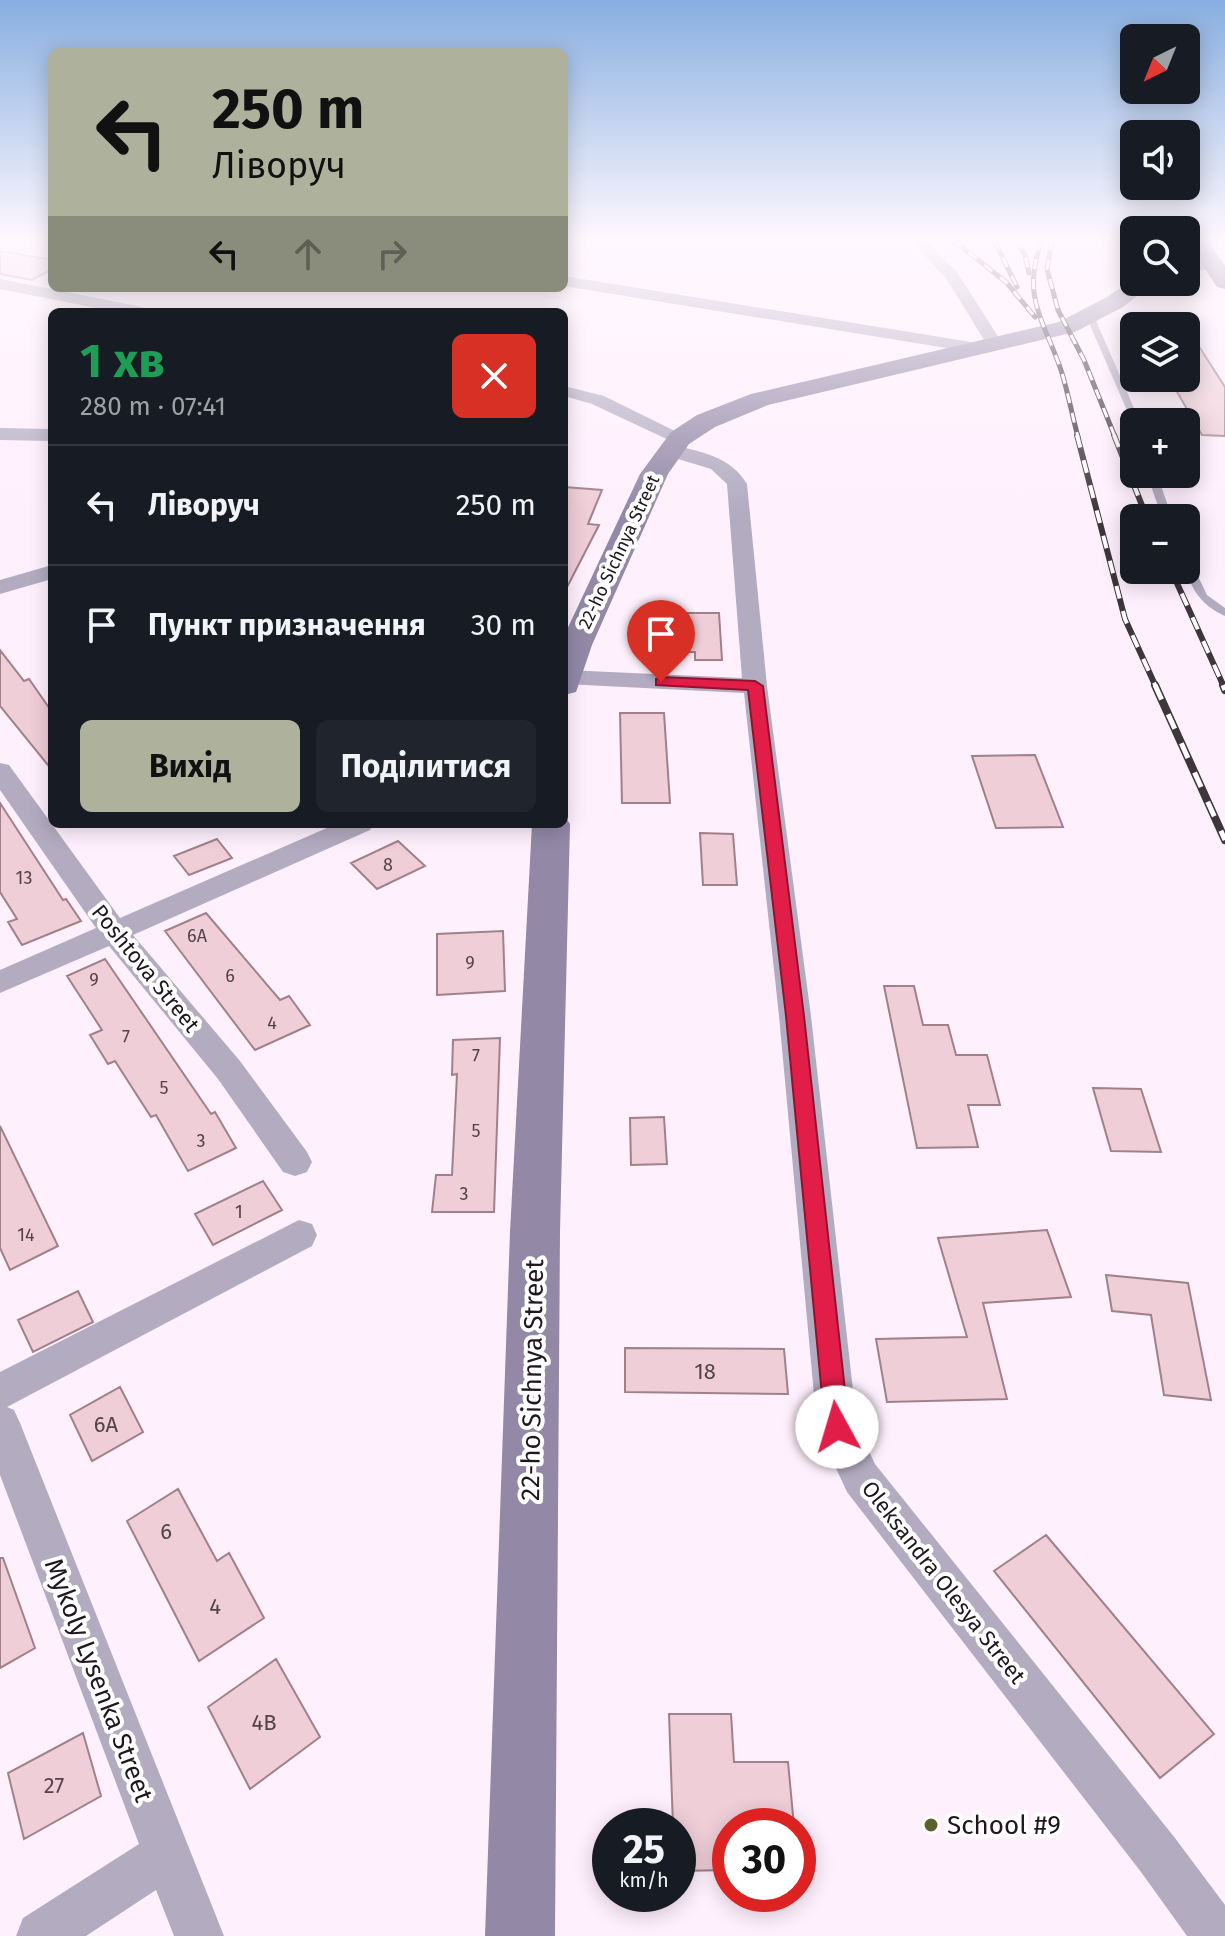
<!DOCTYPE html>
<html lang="uk">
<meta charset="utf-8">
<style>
:root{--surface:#171b24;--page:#20242c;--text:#f1f3f6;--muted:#9ea1a6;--line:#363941;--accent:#aeb19c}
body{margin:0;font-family:"Fira Sans",sans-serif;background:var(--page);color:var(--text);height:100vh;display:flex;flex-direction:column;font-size:30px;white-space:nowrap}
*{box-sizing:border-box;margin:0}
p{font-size:26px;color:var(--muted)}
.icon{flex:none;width:44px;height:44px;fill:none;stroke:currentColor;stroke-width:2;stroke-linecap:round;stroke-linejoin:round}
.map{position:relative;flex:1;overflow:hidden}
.drawer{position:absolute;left:48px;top:308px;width:520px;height:520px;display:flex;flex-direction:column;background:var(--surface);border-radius:12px;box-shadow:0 4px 20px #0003}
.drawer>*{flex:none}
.banner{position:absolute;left:48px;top:48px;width:520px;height:244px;border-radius:12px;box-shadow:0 4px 20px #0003;background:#aeb19c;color:#111;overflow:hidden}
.needle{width:52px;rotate:223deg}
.fabs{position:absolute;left:1120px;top:24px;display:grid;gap:16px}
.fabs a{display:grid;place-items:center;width:80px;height:80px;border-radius:12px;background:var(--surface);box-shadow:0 4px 20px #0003;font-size:40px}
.speed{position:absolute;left:592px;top:1808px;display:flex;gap:16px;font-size:40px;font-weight:700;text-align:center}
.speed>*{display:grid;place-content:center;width:104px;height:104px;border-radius:50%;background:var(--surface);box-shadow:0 4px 20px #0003;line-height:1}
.speed small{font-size:20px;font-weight:400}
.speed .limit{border:12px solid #d22;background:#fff;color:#111}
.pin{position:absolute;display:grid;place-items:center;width:68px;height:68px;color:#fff;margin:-82px -34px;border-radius:50% 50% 50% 0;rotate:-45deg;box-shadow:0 0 8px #0007}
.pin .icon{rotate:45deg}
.me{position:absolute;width:88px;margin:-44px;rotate:354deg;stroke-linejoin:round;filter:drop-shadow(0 0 6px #0008)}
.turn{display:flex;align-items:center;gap:28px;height:168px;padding:0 32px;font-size:36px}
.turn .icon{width:104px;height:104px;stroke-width:2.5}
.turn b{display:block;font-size:56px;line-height:68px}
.lanes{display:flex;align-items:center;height:76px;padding:0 32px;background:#0003;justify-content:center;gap:40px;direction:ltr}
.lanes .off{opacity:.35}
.round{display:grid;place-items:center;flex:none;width:84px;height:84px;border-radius:12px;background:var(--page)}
.head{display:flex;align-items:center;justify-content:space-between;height:136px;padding:0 32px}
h1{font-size:48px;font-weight:700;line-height:60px;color:#1e9e55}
.primary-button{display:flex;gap:16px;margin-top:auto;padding:16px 32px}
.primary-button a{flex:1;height:92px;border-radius:12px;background:var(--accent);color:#111;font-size:32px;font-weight:700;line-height:92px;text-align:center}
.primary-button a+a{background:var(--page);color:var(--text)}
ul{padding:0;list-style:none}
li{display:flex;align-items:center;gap:24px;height:120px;padding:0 32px;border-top:2px solid var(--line)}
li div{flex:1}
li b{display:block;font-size:30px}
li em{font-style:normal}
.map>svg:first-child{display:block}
</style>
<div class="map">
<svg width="1225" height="1936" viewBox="0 0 1225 1936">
<rect width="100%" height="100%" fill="#fff0fd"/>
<path fill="#f0ced8" stroke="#a0818a" stroke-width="2" d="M 0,251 L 52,260 L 52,269 L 32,280 L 0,274 Z
M 1186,326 L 1225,387 L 1225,436 L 1202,435 L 1169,378 L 1186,378 Z
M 564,487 L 602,490 L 588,524 L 599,525 L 564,593 Z
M 670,613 L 719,613 L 722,660 L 695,660 L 695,652 L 671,652 Z
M 0,650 L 24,681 L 29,679 L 52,712 L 52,770 L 0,706 Z
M 620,713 L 664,713 L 670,803 L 622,803 Z
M 1035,755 L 1063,827 L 996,828 L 972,756 Z
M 0,803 L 63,900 L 66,899 L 81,921 L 22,945 L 8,922 L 17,919 L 0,892 Z
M 700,833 L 733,834 L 737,885 L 703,885 Z
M 217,839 L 232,858 L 189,875 L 174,856 Z
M 398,841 L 425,866 L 377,889 L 351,863 Z
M 206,913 L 280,1000 L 289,996 L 310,1025 L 255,1050 L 165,931 Z
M 503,931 L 505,991 L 437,995 L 437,934 Z
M 105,959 L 211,1114 L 215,1112 L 236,1148 L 188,1171 L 156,1115 L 151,1117 L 115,1061 L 108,1064 L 90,1035 L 102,1030 L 67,976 Z
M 884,986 L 914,986 L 923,1025 L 948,1025 L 956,1055 L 987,1055 L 1000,1105 L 968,1105 L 978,1147 L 917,1148 Z
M 500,1038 L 494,1212 L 432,1212 L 436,1175 L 452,1175 L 457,1074 L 452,1075 L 453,1040 Z
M 1093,1088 L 1141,1089 L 1161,1152 L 1111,1151 Z
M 664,1117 L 667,1164 L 631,1165 L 630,1118 Z
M 0,1126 L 58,1246 L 10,1270 L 0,1248 Z
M 263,1181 L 282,1210 L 213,1245 L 195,1214 Z
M 1047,1230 L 1071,1297 L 983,1303 L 1007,1399 L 887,1402 L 876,1339 L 967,1337 L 938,1238 Z
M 1106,1275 L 1188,1283 L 1211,1400 L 1164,1395 L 1151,1315 L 1112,1311 Z
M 78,1291 L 93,1322 L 33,1352 L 18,1320 Z
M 625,1348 L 784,1349 L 788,1394 L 625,1392 Z
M 120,1387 L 143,1432 L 92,1461 L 70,1415 Z
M 178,1489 L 217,1561 L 229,1553 L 264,1618 L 199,1661 L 127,1521 Z
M 1046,1535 L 1214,1734 L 1160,1778 L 994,1571 Z
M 0,1558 L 3,1558 L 35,1648 L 0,1668 Z
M 276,1659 L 320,1737 L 250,1789 L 208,1707 Z
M 669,1714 L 731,1714 L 734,1762 L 788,1762 L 794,1826 L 730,1826 L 730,1870 L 678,1871 L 678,1826 L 673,1826 Z
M 83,1733 L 101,1796 L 24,1839 L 8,1773 Z"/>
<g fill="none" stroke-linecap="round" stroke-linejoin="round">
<path fill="#b3acc1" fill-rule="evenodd" d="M 1090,314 L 1094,316 L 1140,422 L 1134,422 L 1134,424 L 1132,422 L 1086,316 Z
M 1147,474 L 1157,474 L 1172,518 L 1162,518 Z
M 1186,559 L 1191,562 L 1207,595 L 1225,608 L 1225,616 C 1200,605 1186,584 1186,559 Z"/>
<path fill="#b3acc1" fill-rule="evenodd" d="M 910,240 L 925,240 L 957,272 L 1003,344 L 1001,348 L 989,348 L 946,278 Z
M 564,276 L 977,343 L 986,348 L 977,353 L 564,286 Z
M 0,279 L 142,307 L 150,312 L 117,312 L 0,289 Z
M 564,386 L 604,396 L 689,438 L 687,442 L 673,442 L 592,404 L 564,396 Z
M 0,428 L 52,429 L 52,441 L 0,440 Z
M 672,445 C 702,452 730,456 747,484 L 767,686 L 811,1016 L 857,1426 L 875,1464 L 1175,1838 L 1225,1905 L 1225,1936 L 1187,1936 L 1141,1872 L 847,1492 L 817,1427 L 779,1016 L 744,693 L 564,684 L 566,670 L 742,678 L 727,484 L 711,469 L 665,455 L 662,451 L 665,447 Z
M 52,565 L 52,579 L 0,594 L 0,580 Z
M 0,763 L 9,765 L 120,918 L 336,824 L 373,824 L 370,830 L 133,935 L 240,1061 L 307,1152 L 312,1162 L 307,1172 L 295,1176 L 283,1172 L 218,1079 L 109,946 L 0,993 L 0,970 L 96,928 L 0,790 Z
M 299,1220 L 312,1224 L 317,1235 L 312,1246 L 7,1407 L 14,1410 L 20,1423 L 224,1936 L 174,1936 L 156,1890 L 86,1936 L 16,1936 L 23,1918 L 139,1844 L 0,1475 L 0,1372 Z"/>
<path fill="#9389a7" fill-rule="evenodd" d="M 1213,258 L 1221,259 L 1224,264 L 1221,269 L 1186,271 L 1186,259 Z
M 1134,279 L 1134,282 L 1155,282 L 1123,307 L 1075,332 L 768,405 L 715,427 L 689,444 L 668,474 L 592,645 L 576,692 L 564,695 L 564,636 L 640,474 L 671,432 L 697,415 L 751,394 L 1059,322 L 1107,297 Z
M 564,815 L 570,824 L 560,1232 L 555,1936 L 485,1936 L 510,1232 L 532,824 L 564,824 Z"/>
<path fill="#695a83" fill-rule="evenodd" d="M 1186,240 L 1207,240 L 1225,266 L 1225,289 L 1217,287 Z"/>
<defs>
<path id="rail-far2" d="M 953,240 L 1006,282 L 1035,317
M 994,240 L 1017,287
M 1016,240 L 1025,255 L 1029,273
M 1042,240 C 1021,297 1043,318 1061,370 C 1068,392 1072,415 1078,437
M 1052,240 L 1047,269 L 1058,310 L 1084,360 L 1115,437"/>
<path id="rail-far1" d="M 1077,435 L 1125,619 L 1156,687
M 1114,435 L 1147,518
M 1171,570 L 1224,687"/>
<path id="rail" d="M 1155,685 L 1225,840
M 1223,685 L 1225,690"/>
</defs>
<use href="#rail-far2" stroke="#3f353d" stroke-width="5"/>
<use href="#rail-far1" stroke="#3f353d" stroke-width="6"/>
<use href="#rail" stroke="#3f353d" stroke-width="8"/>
<use href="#rail-far2" stroke="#fff" stroke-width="3" stroke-dasharray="10" stroke-linecap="butt"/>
<use href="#rail-far1" stroke="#fff" stroke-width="4" stroke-dasharray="13" stroke-linecap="butt"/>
<use href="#rail" stroke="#fff" stroke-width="5" stroke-dasharray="16" stroke-linecap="butt"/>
</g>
<linearGradient id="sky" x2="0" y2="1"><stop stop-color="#88aee0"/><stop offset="0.47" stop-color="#fff8fe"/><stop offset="1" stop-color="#fff8fe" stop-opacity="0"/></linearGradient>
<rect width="1225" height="511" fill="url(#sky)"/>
<path fill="#e11d48" stroke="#92132f" stroke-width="2" d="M 661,677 L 755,681 L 763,686 L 804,1016 L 849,1427 L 845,1435 L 837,1438 L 829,1435 L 825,1427 L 786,1016 L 748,690 L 656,685 L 656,679 Z"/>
<circle fill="#5b602e" stroke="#fff" stroke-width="3" cx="931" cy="1825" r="8"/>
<g text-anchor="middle" stroke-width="8" stroke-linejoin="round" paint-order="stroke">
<g font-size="18" fill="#1f161e" stroke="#fff">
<text transform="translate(619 552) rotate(-65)" y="6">22-ho Sichnya Street</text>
</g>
<g font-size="18" fill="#53444c">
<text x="388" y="871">8</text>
<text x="24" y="884">13</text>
<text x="197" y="942">6А</text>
<text x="470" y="969">9</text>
<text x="230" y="982">6</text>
<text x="94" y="986">9</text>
<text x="272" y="1029">4</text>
<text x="126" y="1043">7</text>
<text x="476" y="1062">7</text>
<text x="164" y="1094">5</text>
<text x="476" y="1137">5</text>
<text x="201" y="1147">3</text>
<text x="464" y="1200">3</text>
<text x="239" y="1218">1</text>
<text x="26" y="1241">14</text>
</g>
<g font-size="22" fill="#1f161e" stroke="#fff">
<text transform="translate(146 968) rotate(51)" y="8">Poshtova Street</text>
<text transform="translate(944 1582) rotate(52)" y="8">Oleksandra Olesya Street</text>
</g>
<g font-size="22" fill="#53444c">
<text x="705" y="1379">18</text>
<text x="106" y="1432">6А</text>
<text x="166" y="1539">6</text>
<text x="215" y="1614">4</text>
<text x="264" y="1730">4В</text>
<text x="54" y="1793">27</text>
</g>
<g font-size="26" fill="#1f161e" stroke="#fff">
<text transform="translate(532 1380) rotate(-89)" y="9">22-ho Sichnya Street</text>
<text transform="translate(99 1680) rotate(69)" y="9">Mykoly Lysenka Street</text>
</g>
<g font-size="26" fill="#1f161e" stroke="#fff" text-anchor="start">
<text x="947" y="1834">School #9</text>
</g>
</g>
</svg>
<div class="fabs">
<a><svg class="needle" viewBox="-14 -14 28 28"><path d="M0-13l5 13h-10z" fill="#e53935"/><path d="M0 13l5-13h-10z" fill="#9ea1a6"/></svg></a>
<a><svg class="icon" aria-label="sound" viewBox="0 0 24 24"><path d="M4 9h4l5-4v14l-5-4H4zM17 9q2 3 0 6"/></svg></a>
<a><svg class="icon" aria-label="search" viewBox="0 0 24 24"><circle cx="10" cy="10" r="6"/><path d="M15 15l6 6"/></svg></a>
<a><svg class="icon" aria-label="layers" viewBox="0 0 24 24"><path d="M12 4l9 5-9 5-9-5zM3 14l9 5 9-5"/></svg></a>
<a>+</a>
<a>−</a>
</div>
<div class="speed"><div>25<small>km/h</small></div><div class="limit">30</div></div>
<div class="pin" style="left:661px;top:682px;background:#d93025"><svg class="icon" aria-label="arrive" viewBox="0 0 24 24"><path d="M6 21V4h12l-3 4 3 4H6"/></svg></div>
<svg class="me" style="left:837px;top:1427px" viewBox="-20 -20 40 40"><circle r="19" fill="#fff"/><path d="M0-13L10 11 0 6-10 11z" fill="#e11d48"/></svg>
<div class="banner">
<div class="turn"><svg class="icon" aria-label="left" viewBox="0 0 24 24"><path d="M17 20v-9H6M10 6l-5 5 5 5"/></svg><div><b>250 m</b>Ліворуч</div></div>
<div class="lanes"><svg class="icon" aria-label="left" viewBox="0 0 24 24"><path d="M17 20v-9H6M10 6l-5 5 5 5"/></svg><svg class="icon off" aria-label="ahead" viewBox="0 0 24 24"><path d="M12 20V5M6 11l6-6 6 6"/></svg><svg class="icon off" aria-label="right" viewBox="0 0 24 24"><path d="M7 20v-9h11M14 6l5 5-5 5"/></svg></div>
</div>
<section class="drawer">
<div class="head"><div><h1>1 хв</h1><p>280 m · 07:41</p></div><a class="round" style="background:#d93025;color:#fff"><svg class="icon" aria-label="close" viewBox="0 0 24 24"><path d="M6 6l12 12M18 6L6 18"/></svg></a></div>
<ul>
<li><svg class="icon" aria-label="left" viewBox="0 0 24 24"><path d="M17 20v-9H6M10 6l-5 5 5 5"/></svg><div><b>Ліворуч</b></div><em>250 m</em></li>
<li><svg class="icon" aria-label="arrive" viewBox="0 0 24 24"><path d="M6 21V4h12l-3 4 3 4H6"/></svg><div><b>Пункт призначення</b></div><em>30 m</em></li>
</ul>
<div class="primary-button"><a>Вихід</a><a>Поділитися</a></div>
</section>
</div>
